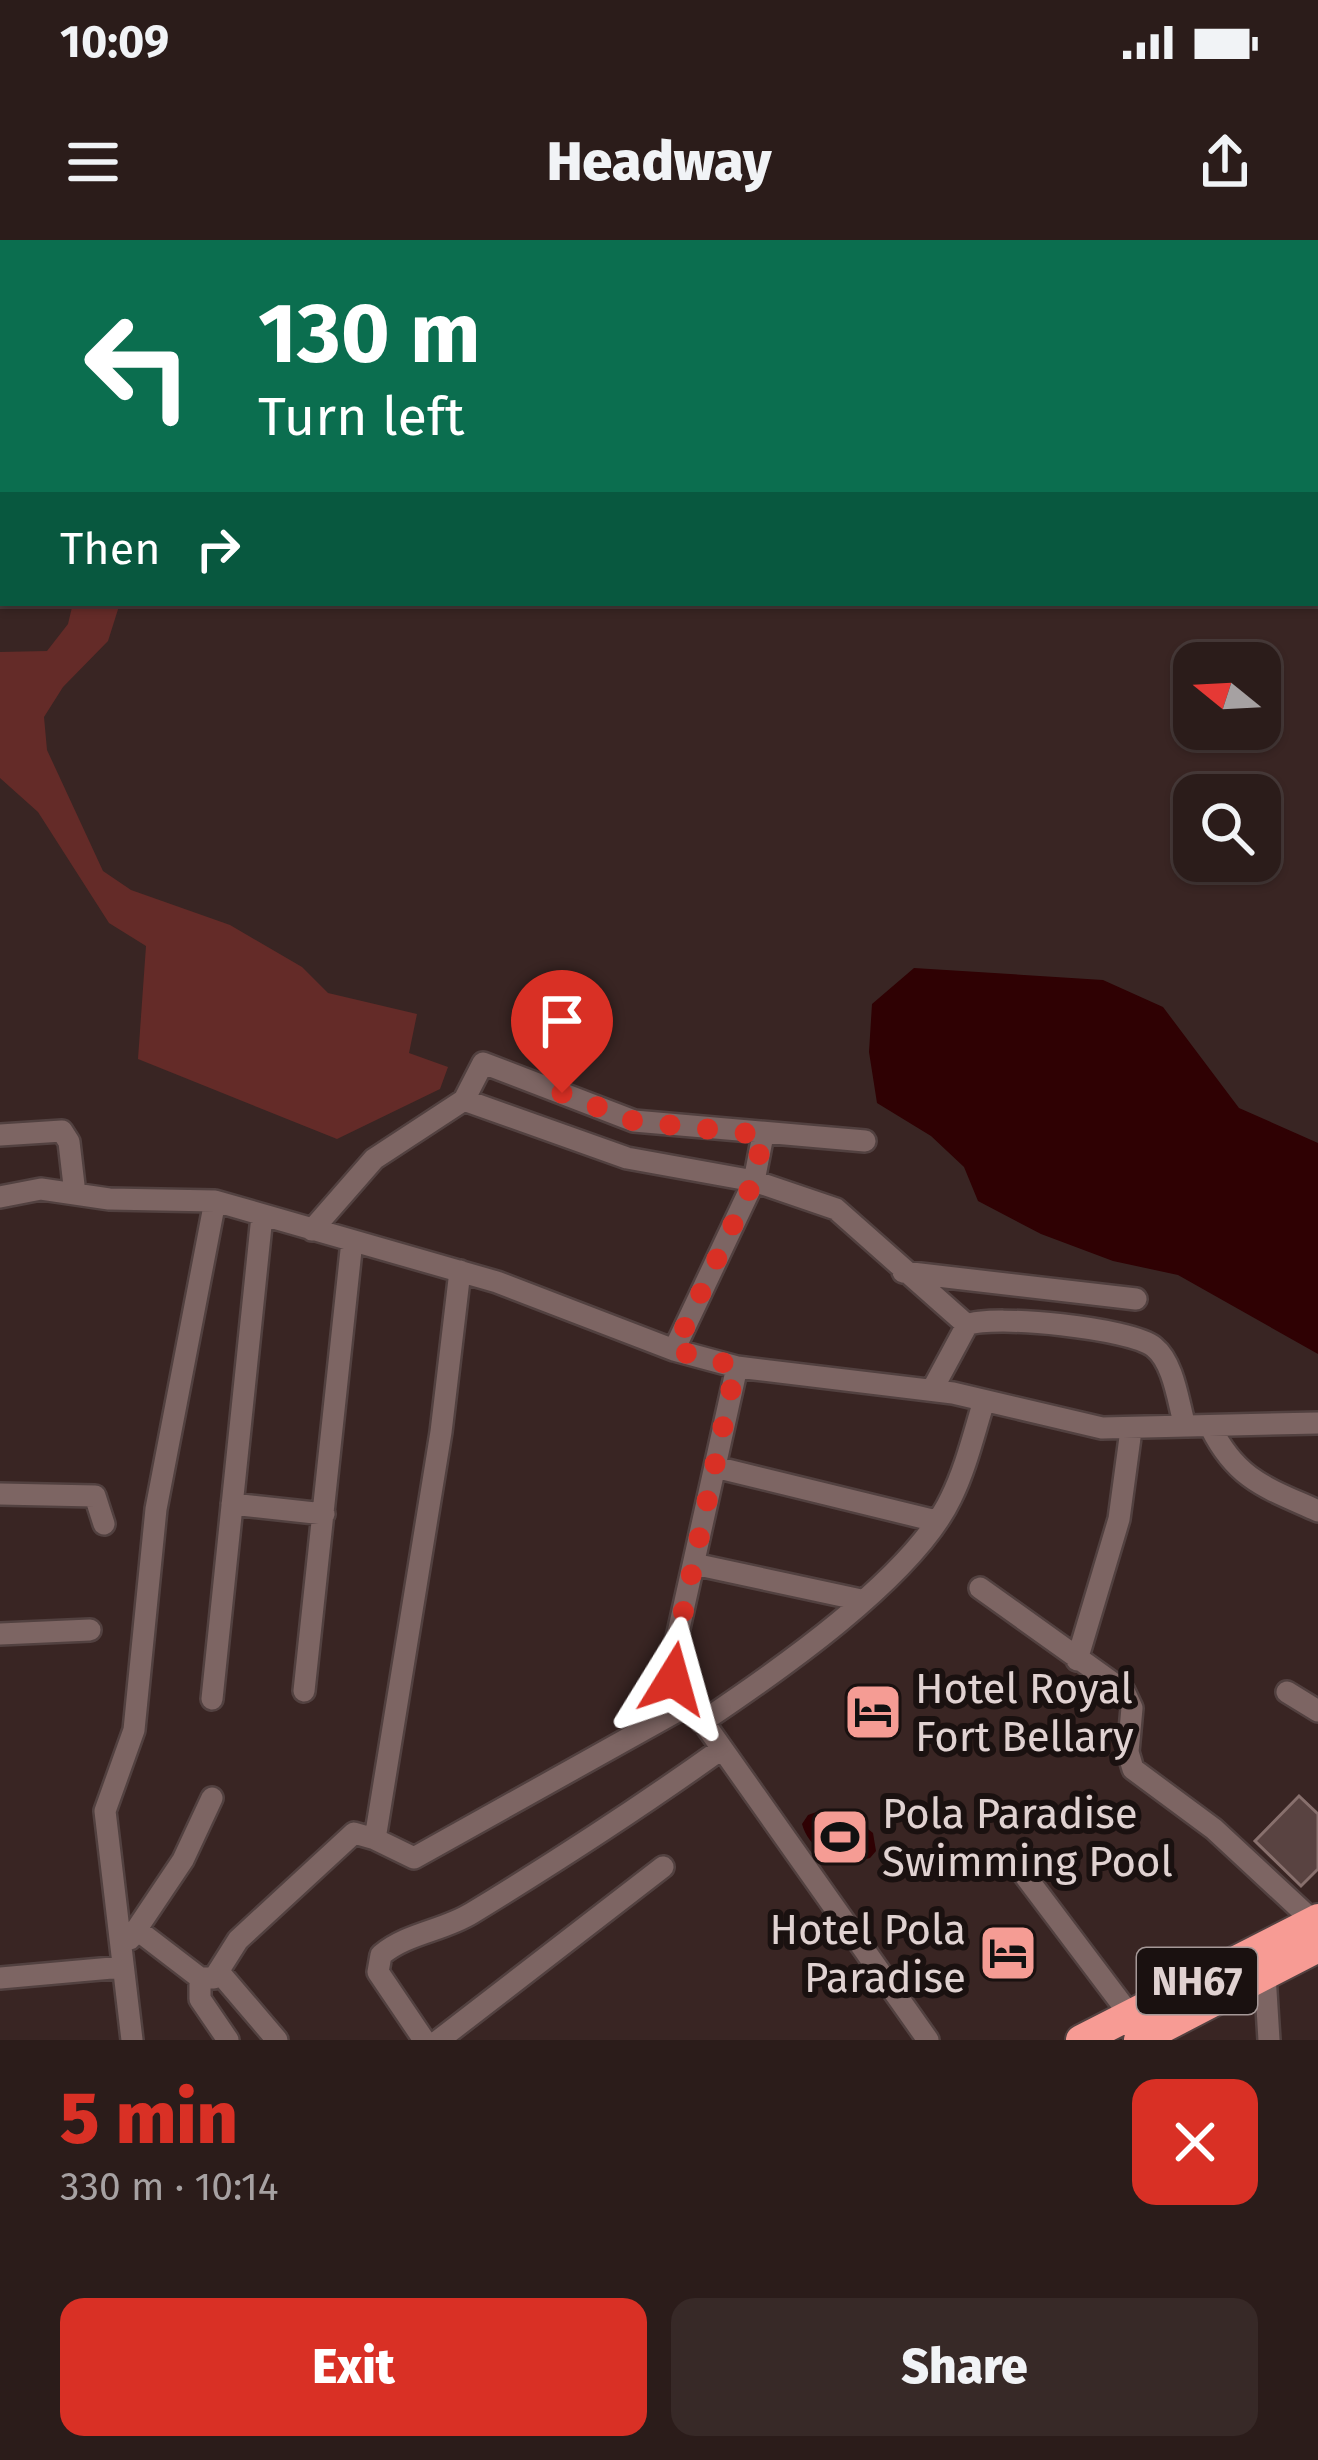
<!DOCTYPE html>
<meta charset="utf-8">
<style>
:root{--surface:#2b1c1a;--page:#372927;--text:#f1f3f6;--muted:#a6a1a2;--line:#473a39;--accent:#d93025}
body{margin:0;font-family:"Fira Sans",sans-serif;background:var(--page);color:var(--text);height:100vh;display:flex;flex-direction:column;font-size:45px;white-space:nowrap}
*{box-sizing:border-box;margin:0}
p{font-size:39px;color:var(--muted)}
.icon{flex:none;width:66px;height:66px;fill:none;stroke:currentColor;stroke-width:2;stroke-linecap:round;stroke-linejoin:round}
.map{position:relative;height:1800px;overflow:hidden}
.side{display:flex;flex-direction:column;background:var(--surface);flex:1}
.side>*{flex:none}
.top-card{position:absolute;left:0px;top:0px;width:1320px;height:366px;box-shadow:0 3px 9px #0004,0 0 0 3px var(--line);background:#0b6e4f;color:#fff;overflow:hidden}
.needle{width:78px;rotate:288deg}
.tools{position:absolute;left:1173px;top:402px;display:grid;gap:24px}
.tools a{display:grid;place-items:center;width:108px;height:108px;border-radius:24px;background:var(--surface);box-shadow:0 3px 9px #0004,0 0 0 3px var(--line);font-size:60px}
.pin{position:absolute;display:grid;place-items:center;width:102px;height:102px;color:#fff;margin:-123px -51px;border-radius:50% 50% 50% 0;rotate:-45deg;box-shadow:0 0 12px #0007}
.pin .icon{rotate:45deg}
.me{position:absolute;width:132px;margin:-66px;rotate:8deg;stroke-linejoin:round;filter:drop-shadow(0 0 9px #0008)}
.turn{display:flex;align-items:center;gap:42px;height:252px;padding:0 60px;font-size:54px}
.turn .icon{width:156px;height:156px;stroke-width:2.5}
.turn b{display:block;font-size:84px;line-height:102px}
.then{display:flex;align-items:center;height:114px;padding:0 60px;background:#0003;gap:24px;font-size:45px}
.round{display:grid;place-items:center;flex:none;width:126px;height:126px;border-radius:24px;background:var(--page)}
.summary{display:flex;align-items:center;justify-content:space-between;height:204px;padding:0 60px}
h1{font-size:72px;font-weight:800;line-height:90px;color:var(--accent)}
.button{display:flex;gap:24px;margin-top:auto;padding:24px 60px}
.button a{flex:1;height:138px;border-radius:24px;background:var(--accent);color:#fff;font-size:48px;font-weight:800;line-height:138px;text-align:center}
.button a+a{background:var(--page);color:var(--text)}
.status{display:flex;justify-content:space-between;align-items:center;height:84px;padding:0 60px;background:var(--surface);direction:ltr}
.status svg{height:33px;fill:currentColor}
header{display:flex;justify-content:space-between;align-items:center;height:156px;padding:0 60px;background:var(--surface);font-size:54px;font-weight:800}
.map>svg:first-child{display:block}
</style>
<div class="status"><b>10:09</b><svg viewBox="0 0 49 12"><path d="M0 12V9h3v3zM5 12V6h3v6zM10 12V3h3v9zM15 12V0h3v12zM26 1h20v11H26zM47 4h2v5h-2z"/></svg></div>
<header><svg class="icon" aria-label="menu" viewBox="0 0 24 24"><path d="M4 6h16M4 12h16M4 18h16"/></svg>Headway<svg class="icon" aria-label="share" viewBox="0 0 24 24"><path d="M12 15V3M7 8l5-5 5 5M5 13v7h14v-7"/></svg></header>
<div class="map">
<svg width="1318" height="1800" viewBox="0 0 1318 1800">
<rect width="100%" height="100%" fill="#392523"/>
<path fill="#642b28" d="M 73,363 L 120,363 L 108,401 L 63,447 L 44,477 L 47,510 L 103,631 L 131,650 L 230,685 L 302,727 L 328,753 L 417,774 L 409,813 L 448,827 L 440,849 L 337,899 L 138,819 L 146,706 L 109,683 L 38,572 L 0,538 L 0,412 L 47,411 L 68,384 Z"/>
<path fill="#2f0103" d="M 914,728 L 1103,740 L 1163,767 L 1239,868 L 1318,903 L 1318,1114 L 1178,1035 L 1113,1021 L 1041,994 L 978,961 L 964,927 L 931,896 L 877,863 L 869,812 L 872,764 Z
M 825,1569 L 850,1575 L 873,1593 L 876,1611 L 870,1618 C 842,1626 810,1613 802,1584 L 808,1575 Z"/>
<path fill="#594341" stroke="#88706d" stroke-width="3" d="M 1299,1556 L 1318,1574 L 1318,1629 L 1301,1646 L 1255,1601 Z"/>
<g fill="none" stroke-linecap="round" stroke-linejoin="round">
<defs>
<path id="minor" d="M 464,860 L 483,823 L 634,881 L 865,901
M 0,895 L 62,891 L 69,902 L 75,954
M 0,957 L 41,949 L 109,959 L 215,961 L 497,1042 L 674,1110 L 737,1127 L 953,1153 L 1102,1188 L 1318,1183
M 312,990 L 374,919 L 464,860 L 627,918 L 754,941 L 836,969 L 967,1085
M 460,1031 L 441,1192 L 375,1599 L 414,1618 L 688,1465
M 903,1032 L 1136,1059
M 674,1110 L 754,941 L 763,895
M 737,1127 L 672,1420 L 673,1439 L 928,1800
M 932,1150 L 967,1085 C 993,1074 1131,1088 1154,1107 C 1174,1123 1178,1162 1185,1186
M 1211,1188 C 1237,1240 1267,1248 1318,1271
M 715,1227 L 936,1281
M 0,1254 L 95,1256 L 104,1284
M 232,1264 L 324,1274
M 694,1324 L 861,1360
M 980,1348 L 1124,1451 L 1132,1468 L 1128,1512 L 1133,1529 L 1214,1589 L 1313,1681
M 0,1394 L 90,1390
M 1077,1420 L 1119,1279 L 1131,1190
M 304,1451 L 352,1001
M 1287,1452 L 1318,1471
M 212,1459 L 262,976
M 702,1482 C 775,1433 913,1338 951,1258 C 966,1228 974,1193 984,1161
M 1020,1629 L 1130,1775
M 140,1692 L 200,1738 L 214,1738 L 238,1700 L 354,1593 L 375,1599
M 130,1699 L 183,1620 L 212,1558
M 219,1732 L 277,1800
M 1265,1735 L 1269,1800
M 0,1738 L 123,1727
M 200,1738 L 200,1759 L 228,1800
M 132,1800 L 105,1571 L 134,1490 L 156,1269 L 215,961
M 424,1800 L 378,1732 L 381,1715 C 407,1693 443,1691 472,1673 C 557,1621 639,1568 720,1510
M 439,1800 L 663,1627"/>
<path id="highway" d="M 1081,1800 L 1318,1679
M 1139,1800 L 1318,1707"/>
</defs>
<use href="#minor" stroke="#524140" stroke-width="26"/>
<use href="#highway" stroke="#524140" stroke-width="34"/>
<use href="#minor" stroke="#7d6563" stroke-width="21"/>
<use href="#highway" stroke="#f79b94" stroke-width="30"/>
</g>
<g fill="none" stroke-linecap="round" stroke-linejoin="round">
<path stroke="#d93025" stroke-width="21" stroke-dasharray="0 37.8" d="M 562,853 L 634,881 L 763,895 L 754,940 L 674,1110 L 736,1126 L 673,1420 L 673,1439"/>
</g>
<defs>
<symbol id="hotel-square" viewBox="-11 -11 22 22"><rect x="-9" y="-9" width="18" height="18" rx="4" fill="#f59c94" stroke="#1a1110"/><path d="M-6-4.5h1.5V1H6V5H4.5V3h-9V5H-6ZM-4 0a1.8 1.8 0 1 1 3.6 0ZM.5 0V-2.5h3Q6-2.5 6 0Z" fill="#111"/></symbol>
<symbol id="stadium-square" viewBox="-11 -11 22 22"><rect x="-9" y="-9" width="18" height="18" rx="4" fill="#f59c94" stroke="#1a1110"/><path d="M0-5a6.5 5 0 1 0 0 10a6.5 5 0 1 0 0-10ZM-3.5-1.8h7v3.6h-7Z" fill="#111"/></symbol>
</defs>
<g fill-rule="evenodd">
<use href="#hotel-square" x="840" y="1439" width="66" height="66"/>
<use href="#stadium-square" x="807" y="1564" width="66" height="66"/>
<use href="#hotel-square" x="975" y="1680" width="66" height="66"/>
</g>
<g text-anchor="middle" stroke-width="12" stroke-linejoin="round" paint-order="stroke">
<rect fill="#1a1110" stroke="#a59897" stroke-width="3" x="1137" y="1708" width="120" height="66" rx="9"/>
<g font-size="39" font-weight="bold" fill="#e0d2d1">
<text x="1197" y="1755">NH67</text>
</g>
<g font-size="42" fill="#e0d2d1" stroke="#1a1110" text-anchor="start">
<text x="915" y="1463">Hotel Royal<tspan x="915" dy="48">Fort Bellary</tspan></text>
<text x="882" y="1588">Pola Paradise<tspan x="882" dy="48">Swimming Pool</tspan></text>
<text x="966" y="1704" text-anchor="end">Hotel Pola<tspan x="966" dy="48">Paradise</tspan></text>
</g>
</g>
</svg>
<div class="tools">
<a><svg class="needle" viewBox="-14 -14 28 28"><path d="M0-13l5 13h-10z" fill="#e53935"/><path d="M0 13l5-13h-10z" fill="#a6a1a2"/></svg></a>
<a><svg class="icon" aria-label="search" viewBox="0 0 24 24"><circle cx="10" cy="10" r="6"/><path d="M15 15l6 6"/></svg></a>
</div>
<div class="pin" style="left:562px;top:853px;background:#d93025"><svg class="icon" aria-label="arrive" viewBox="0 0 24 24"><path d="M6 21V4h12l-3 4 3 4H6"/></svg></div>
<svg class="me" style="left:673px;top:1439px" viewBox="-20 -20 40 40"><path d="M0-17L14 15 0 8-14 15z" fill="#d93025" stroke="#fff" stroke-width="4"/></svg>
<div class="top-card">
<div class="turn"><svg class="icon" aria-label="left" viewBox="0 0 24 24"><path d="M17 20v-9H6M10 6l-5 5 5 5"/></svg><div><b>130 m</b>Turn left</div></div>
<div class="then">Then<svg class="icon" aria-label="right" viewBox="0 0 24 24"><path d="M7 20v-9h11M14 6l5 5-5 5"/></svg></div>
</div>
</div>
<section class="side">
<div class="summary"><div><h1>5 min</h1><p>330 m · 10:14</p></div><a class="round" style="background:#d93025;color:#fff"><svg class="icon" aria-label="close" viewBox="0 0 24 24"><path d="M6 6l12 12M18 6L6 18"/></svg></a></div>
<div class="button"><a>Exit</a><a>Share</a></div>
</section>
